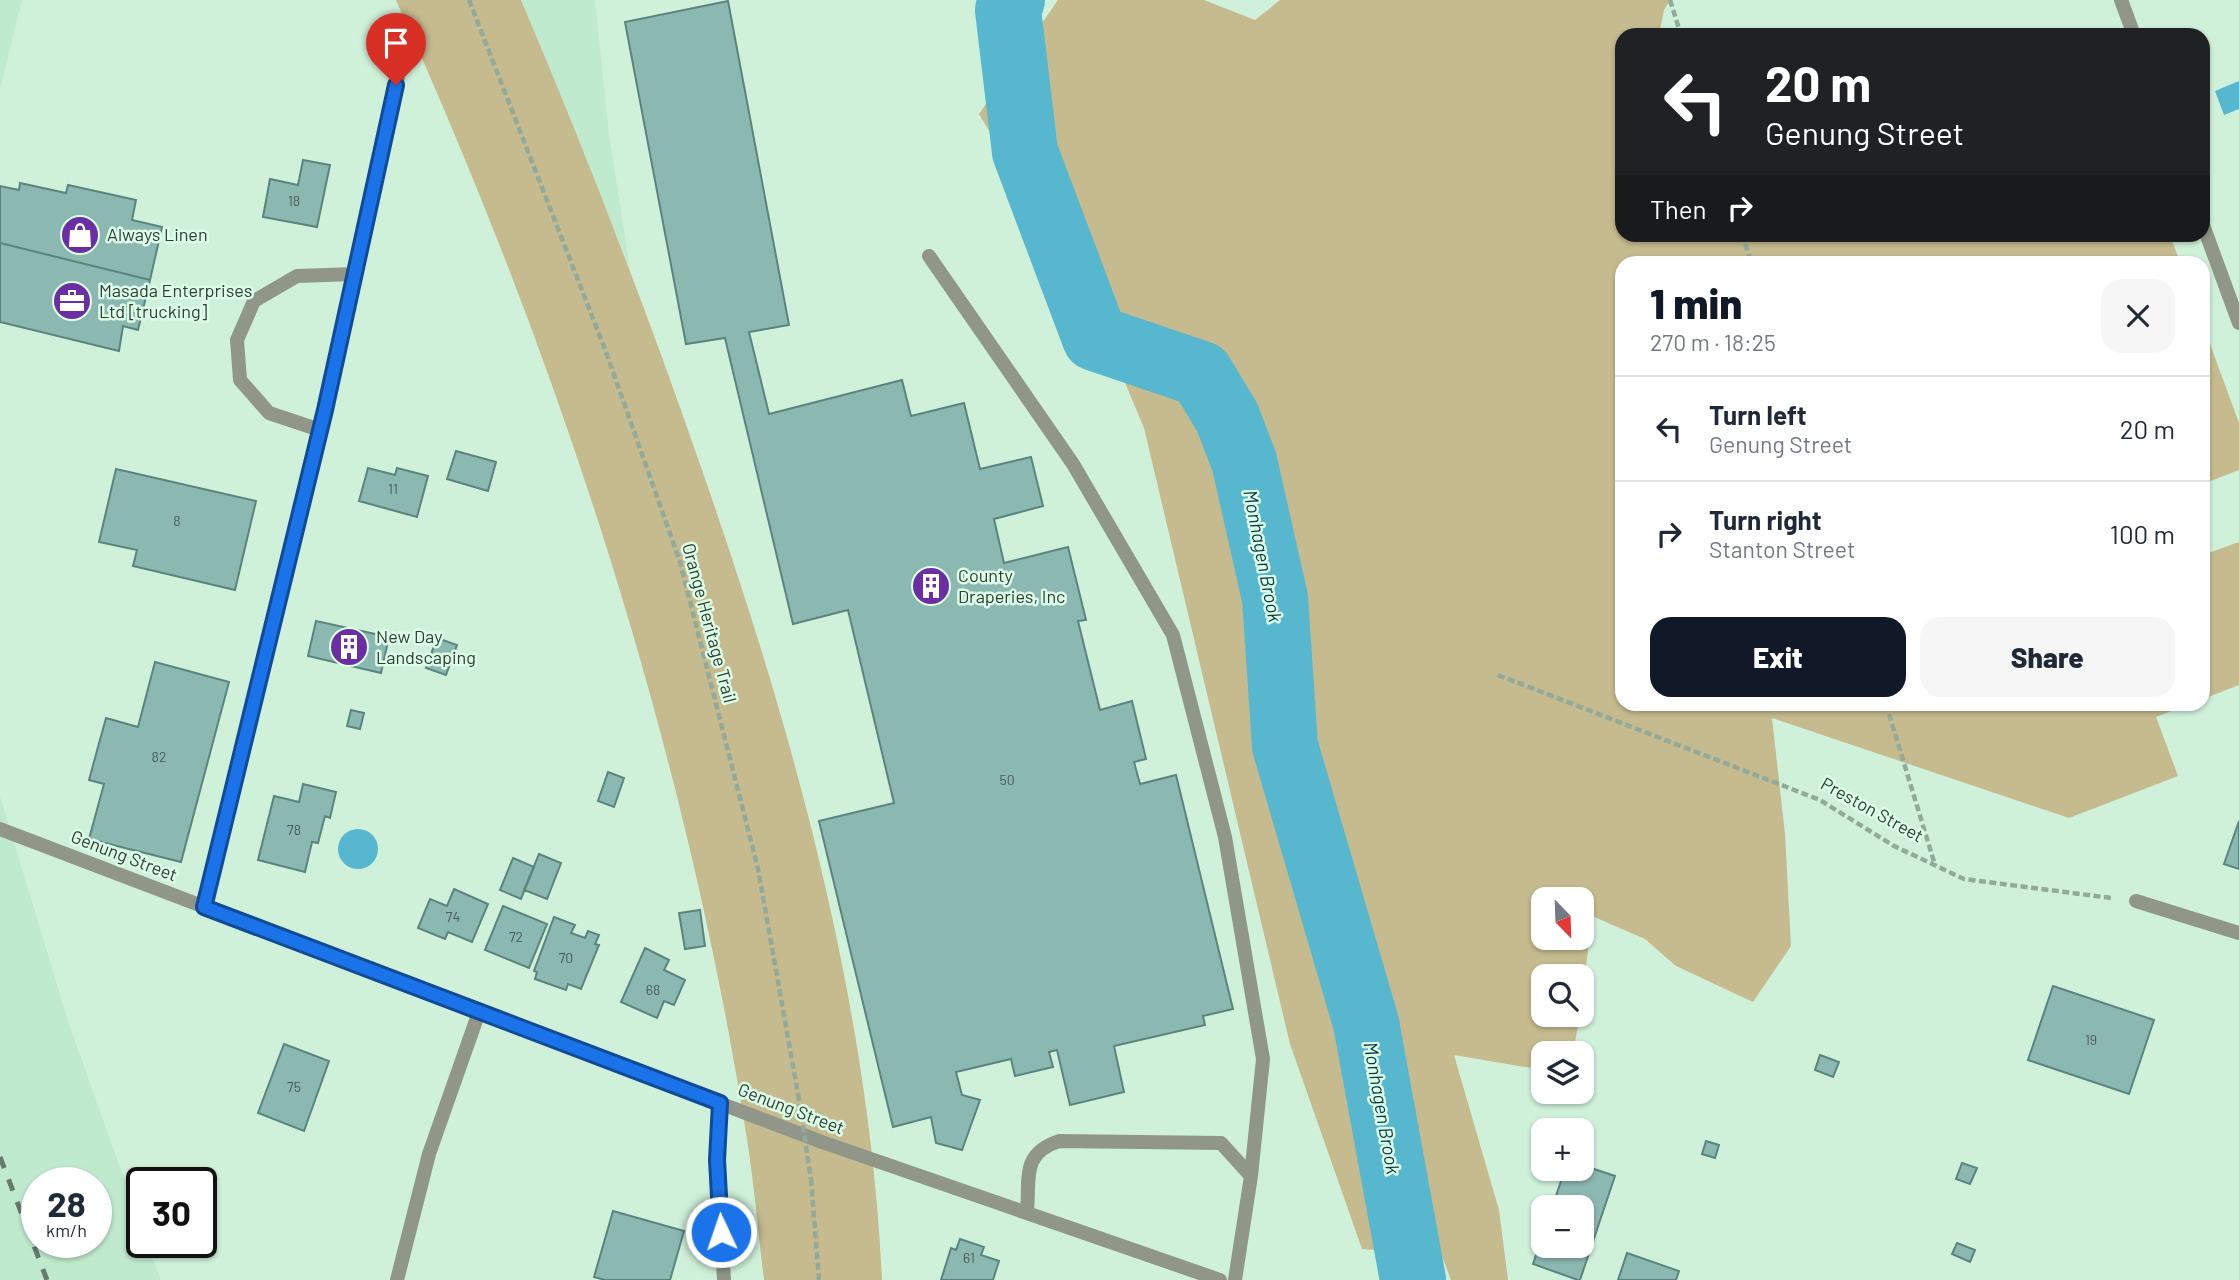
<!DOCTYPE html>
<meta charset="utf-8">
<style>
:root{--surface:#fff;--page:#f6f6f7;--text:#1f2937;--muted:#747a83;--line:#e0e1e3;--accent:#111827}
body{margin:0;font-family:Barlow,sans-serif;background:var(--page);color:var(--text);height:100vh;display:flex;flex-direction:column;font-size:26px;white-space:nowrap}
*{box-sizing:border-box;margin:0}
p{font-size:23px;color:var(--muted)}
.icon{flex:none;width:38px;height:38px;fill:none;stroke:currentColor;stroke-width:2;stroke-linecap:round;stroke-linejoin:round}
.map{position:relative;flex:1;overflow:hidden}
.sheet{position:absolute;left:1615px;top:256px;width:595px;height:455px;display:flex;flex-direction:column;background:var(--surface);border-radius:21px;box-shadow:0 2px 5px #0004}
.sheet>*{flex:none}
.guide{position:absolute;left:1615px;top:28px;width:595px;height:214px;border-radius:21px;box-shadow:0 2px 5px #0004;background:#202124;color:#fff;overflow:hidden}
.needle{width:46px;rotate:157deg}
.buttons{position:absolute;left:1531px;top:887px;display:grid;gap:14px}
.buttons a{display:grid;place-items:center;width:63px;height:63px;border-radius:14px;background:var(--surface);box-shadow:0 2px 5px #0004;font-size:35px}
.speed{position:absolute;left:21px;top:1167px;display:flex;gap:14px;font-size:35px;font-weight:700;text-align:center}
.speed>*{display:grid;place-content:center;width:91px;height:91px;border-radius:50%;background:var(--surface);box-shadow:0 2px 5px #0004;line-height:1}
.speed small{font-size:18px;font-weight:400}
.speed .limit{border:4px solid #111;border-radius:10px;background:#fff;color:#111}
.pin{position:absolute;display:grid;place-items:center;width:60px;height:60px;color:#fff;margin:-72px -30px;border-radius:50% 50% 50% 0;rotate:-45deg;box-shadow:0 0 7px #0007}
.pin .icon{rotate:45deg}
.me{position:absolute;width:77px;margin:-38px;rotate:357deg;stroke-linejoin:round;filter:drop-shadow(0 0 5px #0008)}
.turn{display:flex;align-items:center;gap:24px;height:147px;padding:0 35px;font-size:32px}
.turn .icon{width:91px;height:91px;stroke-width:2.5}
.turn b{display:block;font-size:49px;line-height:60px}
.then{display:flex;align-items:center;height:66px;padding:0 35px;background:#0003;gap:14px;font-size:26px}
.round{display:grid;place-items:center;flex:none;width:74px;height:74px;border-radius:21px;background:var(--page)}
.head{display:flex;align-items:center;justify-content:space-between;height:119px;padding:0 35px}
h1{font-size:42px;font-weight:800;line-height:52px;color:var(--accent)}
.action{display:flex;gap:14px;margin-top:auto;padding:14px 35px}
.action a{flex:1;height:80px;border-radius:21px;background:var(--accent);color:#fff;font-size:28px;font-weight:800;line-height:80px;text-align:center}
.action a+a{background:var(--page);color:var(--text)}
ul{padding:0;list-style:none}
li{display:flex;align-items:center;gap:21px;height:105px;padding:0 35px;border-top:2px solid var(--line)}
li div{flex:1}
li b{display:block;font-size:26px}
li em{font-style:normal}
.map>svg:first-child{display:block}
</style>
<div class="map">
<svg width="2239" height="1280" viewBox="0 0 2239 1280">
<rect width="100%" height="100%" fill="#cff1da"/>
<path fill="#c0eace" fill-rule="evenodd" d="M 0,0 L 22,0 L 0,89 Z
M 521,0 L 595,0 L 609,134 L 630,268 Z
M 0,796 L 69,1024 L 142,1229 L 142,1242 L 147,1243 L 161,1280 L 0,1280 ZM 37,1183 L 96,1183 L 96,1242 L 37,1242 Z"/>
<path fill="#c5bb8f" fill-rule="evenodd" d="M 396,0 L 521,0 C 587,155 647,311 702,470 C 793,731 869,1003 882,1280 L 764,1280 C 758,1231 754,1182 746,1133 C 684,742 559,360 396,0 Z
M 1058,0 L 1204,0 L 1255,20 L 1280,0 L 1670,0 L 1664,10 L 1659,35 L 1622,35 L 1622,234 L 2170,235 L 2180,262 L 1622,262 L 1622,704 L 2190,704 L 2156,717 L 2178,776 L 2069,818 L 1772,718 L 1785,834 L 1791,946 L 1753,1002 L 1676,966 L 1645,939 L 1592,916 L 1582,1001 L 1582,976 L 1544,976 L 1544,1015 L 1580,1015 L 1573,1053 L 1544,1054 L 1543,1070 L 1454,1055 L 1499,1210 L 1508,1280 L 1451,1280 L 1421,1201 L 1409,1253 L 1362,1249 L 1290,1044 L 1144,428 L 1090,299 L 979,114 ZM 1544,900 L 1582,900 L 1582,938 L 1544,938 Z
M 2203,325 L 2239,423 L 2239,470 L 2203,484 Z
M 2239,542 L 2239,685 L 2203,699 L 2203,555 Z"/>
<path fill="#56b7ce" d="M 2239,81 L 2239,109 L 2224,115 L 2215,91 Z
M338 849a20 20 0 1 1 40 0a20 20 0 1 1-40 0Z"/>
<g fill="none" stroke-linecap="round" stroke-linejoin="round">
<path stroke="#56b7ce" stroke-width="66" d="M 1012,0 L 1008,10 L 1025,152 L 1095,338 L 1201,374 L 1227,417 L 1244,461 L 1275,598 L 1285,746 L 1366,1023 L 1413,1280"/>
</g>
<path fill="#8cb8b2" stroke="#5a857f" stroke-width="2" d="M 728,1 L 789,325 L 749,332 L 769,414 L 902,380 L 911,416 L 964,403 L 980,469 L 1031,457 L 1043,506 L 994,519 L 1004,563 L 1068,547 L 1086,620 L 1078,621 L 1100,710 L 1132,701 L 1146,759 L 1134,762 L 1140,784 L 1176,775 L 1233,1009 L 1203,1016 L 1205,1025 L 1114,1046 L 1124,1092 L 1070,1105 L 1057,1050 L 1049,1052 L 1053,1067 L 1015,1076 L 1011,1059 L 956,1072 L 962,1095 L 980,1100 L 962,1150 L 936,1143 L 931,1117 L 893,1127 L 819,821 L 894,803 L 848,610 L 793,624 L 725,338 L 686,344 L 625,22 Z
M 303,160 L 330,165 L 317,227 L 263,217 L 270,179 L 298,185 Z
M 20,183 L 66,193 L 68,185 L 136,200 L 132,220 L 162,227 L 150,280 L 0,243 L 0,186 L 19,190 Z
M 0,243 L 150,280 L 138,330 L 123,326 L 119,351 L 0,322 Z
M 456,451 L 496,462 L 488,491 L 447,479 Z
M 368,468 L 395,475 L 397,468 L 428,476 L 417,517 L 359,501 Z
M 116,469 L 256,501 L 235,590 L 133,566 L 137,550 L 99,542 Z
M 316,621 L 389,637 L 381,673 L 308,656 Z
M 437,638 L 457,645 L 446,675 L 426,668 Z
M 155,662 L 229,682 L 181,862 L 89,839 L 104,784 L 89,780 L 106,718 L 138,727 Z
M 351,710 L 364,713 L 360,729 L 347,726 Z
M 608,772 L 624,778 L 614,807 L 598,801 Z
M 303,784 L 336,792 L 330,818 L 325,816 L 318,843 L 312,842 L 305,872 L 258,860 L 274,796 L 299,802 Z
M 2239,821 L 2239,869 L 2224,864 Z
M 539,854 L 561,863 L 547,899 L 524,890 Z
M 513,858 L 534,867 L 521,899 L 500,890 Z
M 454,889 L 488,904 L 472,942 L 448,932 L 445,939 L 418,928 L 430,899 L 447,906 Z
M 503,906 L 547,924 L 529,968 L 485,950 Z
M 700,910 L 705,946 L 685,949 L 679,913 Z
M 554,917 L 575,925 L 571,933 L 585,938 L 588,931 L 599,935 L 595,944 L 599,945 L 581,989 L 568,984 L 566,990 L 535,979 L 537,972 L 534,971 Z
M 645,948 L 669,960 L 664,970 L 685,980 L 674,1005 L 664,1001 L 657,1018 L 621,1002 Z
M 2053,986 L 2154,1020 L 2129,1094 L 2028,1060 Z
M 284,1044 L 329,1061 L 304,1131 L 258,1113 Z
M 1820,1055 L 1839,1062 L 1833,1077 L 1815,1070 Z
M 1706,1141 L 1719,1145 L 1715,1158 L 1702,1154 Z
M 1962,1163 L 1977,1168 L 1970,1184 L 1956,1179 Z
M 1582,1165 L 1615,1176 L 1580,1280 L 1578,1280 L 1533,1264 L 1544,1232 L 1544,1246 L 1582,1246 L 1582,1208 L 1552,1208 L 1565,1169 L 1582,1169 Z
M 613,1211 L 684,1231 L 670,1280 L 605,1280 L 594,1277 Z
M 960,1239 L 984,1247 L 981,1255 L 999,1261 L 993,1280 L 941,1280 L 951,1248 L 956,1250 Z
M 1957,1243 L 1975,1250 L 1970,1262 L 1952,1254 Z
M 1627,1253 L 1679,1271 L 1676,1280 L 1618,1280 Z"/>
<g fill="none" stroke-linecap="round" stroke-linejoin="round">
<path stroke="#91aa99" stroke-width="4.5" stroke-dasharray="7 3.5" stroke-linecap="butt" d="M 469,0 L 606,352 L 680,562 L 758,869 L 798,1094
M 1670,0 L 1681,35
M 1742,234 L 1751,262
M 1498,675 L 1820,800 L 1894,846 L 1964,879 L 2111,898
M 1886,704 L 1935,865
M 811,1179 L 819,1280"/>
<path stroke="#909789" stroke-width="14" d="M 929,256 L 1073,464 L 1173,635 L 1225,837 L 1263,1059 L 1251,1176
M 320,430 L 269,413 L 240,380 L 237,340 L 254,301 L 297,276 L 355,274
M 1027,1212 C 1030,1177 1021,1154 1059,1141 L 1221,1143 L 1251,1176 L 1235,1280
M 397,1280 L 429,1154 L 479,1012"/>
<path stroke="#909789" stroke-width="14" d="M 2121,0 L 2134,35
M 2203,225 L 2239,323
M 0,829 L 822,1142 L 1220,1280
M 2136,901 L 2239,933
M 204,907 L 320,430 L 408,31
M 720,1103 L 717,1160 L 724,1280"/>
<path stroke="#677b6d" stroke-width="5" stroke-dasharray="12 12" stroke-linecap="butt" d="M 0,1157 L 47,1280"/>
<path stroke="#91aa99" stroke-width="4.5" stroke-dasharray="7 3.5" stroke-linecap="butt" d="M 798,1094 L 811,1179"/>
</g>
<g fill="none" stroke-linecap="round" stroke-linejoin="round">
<defs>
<path id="route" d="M 396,85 L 325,410 L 204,907 L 720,1103 L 717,1160 L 721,1232"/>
</defs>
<use href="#route" stroke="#114b97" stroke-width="18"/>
<use href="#route" stroke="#1a73e8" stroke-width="12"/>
</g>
<defs>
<symbol id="shop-disc" viewBox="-11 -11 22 22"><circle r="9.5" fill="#6c2ea4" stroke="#dcffe7"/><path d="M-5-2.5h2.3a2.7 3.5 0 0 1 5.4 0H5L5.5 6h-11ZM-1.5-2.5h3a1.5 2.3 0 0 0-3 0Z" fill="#fff"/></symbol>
<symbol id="office-disc" viewBox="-11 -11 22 22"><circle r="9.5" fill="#6c2ea4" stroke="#dcffe7"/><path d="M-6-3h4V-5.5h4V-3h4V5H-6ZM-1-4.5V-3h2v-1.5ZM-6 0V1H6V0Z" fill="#fff"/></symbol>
<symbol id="building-disc" viewBox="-11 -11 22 22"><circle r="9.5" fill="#6c2ea4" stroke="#dcffe7"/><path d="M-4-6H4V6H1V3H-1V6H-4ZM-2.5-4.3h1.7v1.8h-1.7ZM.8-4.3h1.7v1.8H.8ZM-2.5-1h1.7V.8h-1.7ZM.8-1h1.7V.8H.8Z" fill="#fff"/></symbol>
</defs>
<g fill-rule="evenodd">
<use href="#shop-disc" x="58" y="213" width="44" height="44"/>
<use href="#office-disc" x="50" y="279" width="44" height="44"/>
<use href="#building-disc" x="909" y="564" width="44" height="44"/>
<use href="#building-disc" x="327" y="625" width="44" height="44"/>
</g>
<g text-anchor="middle" stroke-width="5" stroke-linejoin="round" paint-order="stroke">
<g font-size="14" fill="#475c54">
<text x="294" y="206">18</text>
<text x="393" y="494">11</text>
<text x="177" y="526">8</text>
<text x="159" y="762">82</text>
<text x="1007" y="785">50</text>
<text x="294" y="835">78</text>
<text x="453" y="922">74</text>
<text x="516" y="942">72</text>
<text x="566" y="963">70</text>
<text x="653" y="995">68</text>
<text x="2091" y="1045">19</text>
<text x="294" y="1092">75</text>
<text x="969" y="1263">61</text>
</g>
<g font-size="18" fill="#303d34" stroke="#dcffe7" text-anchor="start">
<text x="107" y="241">Always Linen</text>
<text x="99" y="297">Masada Enterprises<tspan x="99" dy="21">Ltd [trucking]</tspan></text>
<text x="958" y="582">County<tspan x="958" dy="21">Draperies, Inc</tspan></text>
<text x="376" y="643">New Day<tspan x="376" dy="21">Landscaping</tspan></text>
</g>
<g font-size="18" fill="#303d34" stroke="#dcffe7">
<text transform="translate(709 623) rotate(75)" y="6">Orange Heritage Trail</text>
<text transform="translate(1872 810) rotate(29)" y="6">Preston Street</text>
<text transform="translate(124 856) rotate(21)" y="6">Genung Street</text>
<text transform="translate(791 1109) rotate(21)" y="6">Genung Street</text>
</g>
<g font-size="19" font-style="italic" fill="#093842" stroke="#dcffe7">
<text transform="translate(1263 556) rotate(79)" y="7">Monhagen Brook</text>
<text transform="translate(1382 1108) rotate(80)" y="7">Monhagen Brook</text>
</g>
</g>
</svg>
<div class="buttons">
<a><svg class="needle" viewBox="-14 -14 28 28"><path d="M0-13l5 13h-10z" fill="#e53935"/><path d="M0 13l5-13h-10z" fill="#747a83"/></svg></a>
<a><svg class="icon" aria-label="search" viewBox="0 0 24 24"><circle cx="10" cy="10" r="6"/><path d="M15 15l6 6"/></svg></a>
<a><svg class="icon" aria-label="layers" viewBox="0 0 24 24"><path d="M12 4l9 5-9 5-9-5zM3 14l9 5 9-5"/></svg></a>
<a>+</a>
<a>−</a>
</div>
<div class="speed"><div>28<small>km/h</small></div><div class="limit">30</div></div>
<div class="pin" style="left:396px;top:85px;background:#d93025"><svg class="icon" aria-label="arrive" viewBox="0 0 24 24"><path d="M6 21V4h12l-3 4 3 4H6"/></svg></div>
<svg class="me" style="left:721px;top:1232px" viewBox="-20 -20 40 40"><circle r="17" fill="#1a73e8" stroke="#fff" stroke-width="3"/><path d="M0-11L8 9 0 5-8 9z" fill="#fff"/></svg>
<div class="guide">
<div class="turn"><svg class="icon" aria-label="left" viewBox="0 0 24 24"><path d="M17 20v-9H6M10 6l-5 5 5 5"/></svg><div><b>20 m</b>Genung Street</div></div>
<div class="then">Then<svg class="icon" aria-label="right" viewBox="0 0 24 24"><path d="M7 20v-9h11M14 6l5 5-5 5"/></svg></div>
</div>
<section class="sheet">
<div class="head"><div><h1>1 min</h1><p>270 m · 18:25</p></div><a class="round"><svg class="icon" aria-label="close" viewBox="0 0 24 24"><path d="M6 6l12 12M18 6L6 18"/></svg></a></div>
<ul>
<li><svg class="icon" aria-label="left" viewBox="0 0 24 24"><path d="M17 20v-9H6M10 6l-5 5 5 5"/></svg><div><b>Turn left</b><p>Genung Street</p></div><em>20 m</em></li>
<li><svg class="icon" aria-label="right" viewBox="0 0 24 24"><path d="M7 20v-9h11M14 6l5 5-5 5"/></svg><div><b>Turn right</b><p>Stanton Street</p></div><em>100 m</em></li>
</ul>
<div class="action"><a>Exit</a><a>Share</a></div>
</section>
</div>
